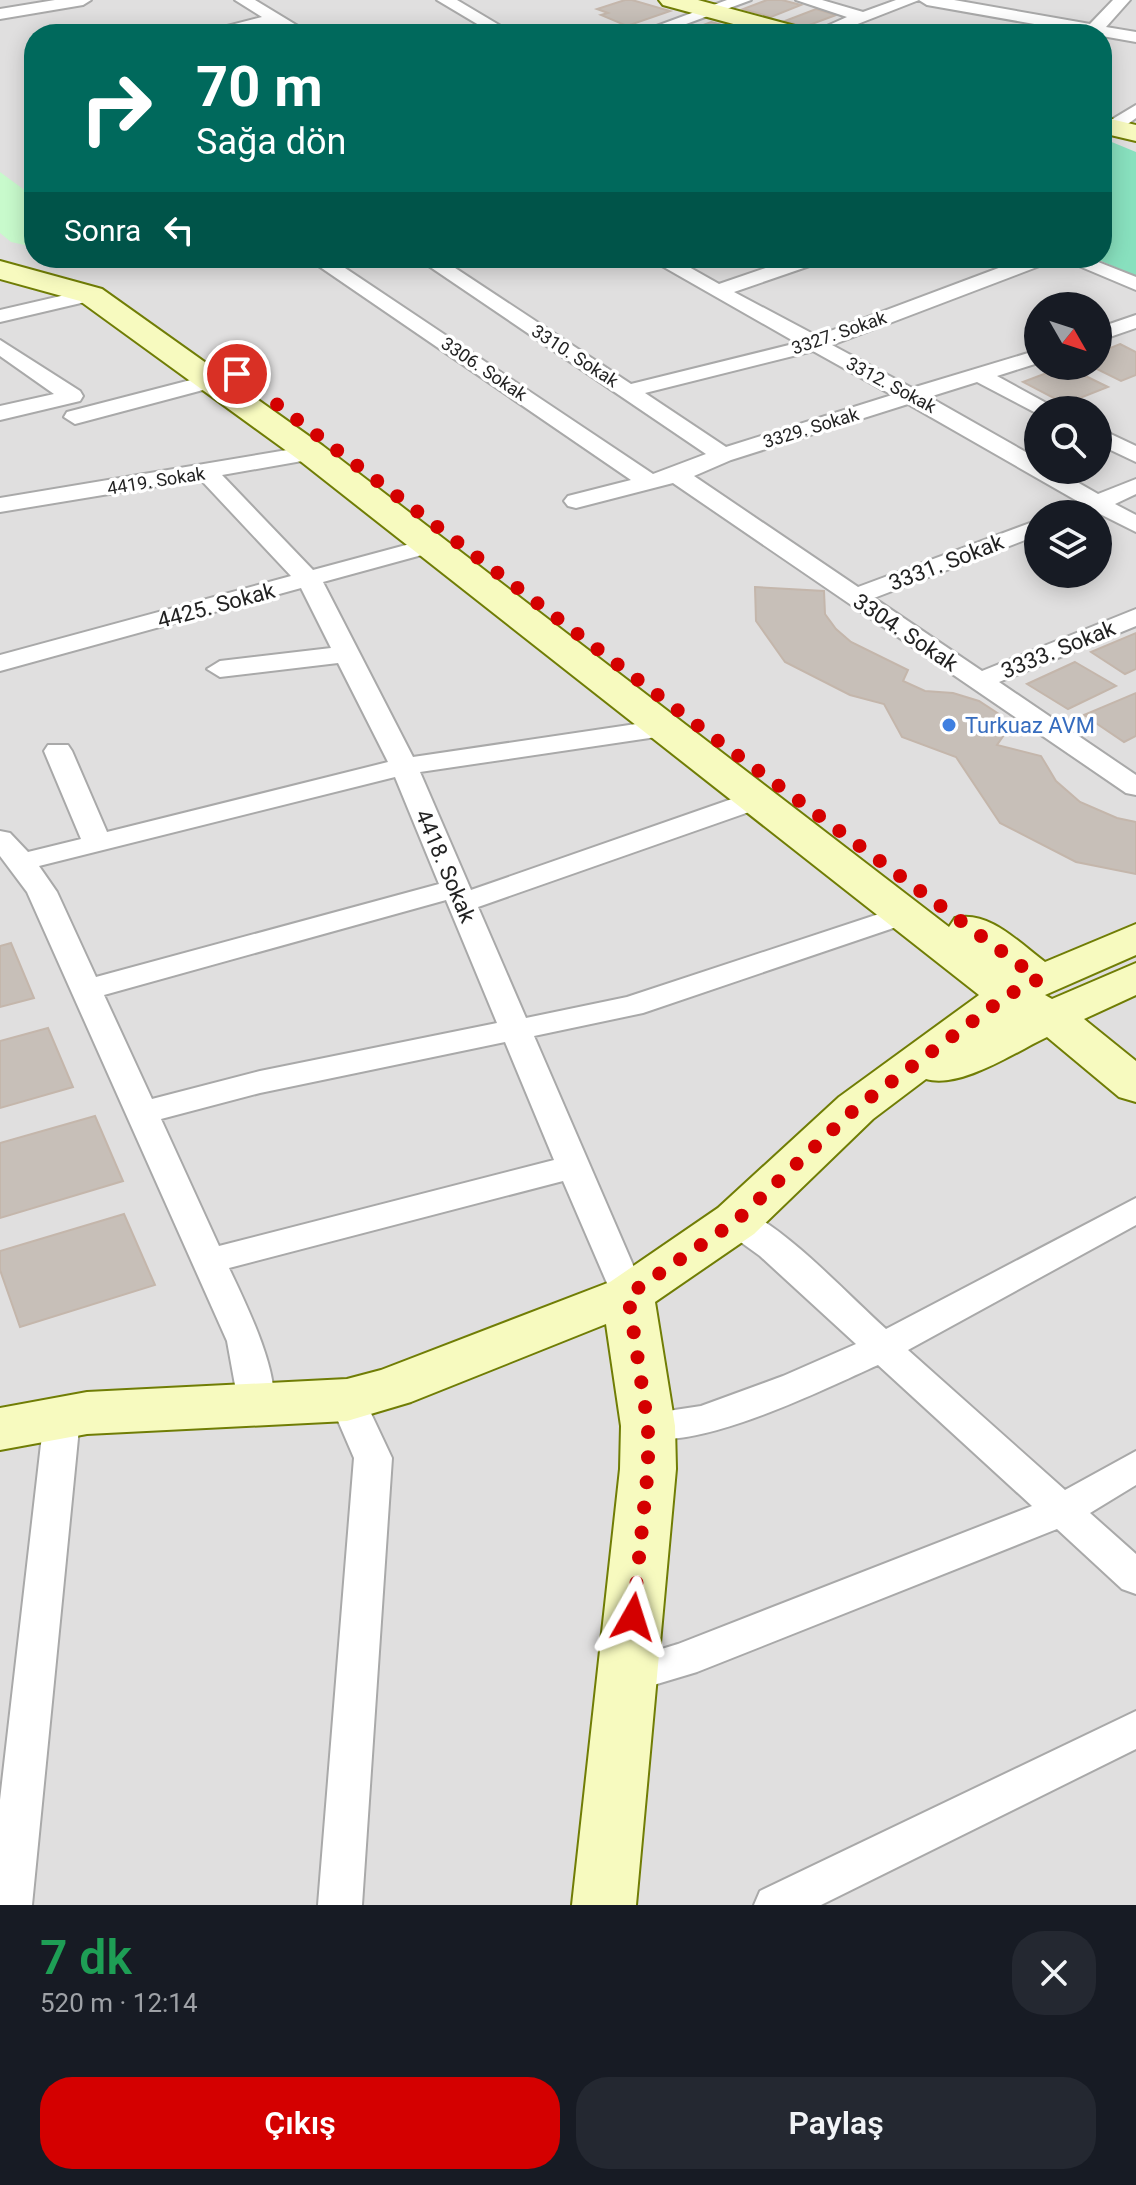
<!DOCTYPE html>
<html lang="tr">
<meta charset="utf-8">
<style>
:root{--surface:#171b24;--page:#242831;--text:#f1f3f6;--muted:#9ea1a6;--accent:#d40000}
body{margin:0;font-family:Roboto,sans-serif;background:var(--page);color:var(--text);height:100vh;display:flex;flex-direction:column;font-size:30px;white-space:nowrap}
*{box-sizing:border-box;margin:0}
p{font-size:26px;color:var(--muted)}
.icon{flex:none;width:44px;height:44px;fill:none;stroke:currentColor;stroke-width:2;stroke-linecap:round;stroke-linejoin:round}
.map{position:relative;height:1905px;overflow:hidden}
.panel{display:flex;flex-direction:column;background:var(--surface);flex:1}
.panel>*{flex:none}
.hud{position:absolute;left:24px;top:24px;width:1088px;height:244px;border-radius:32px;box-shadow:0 4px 20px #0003;background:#00695c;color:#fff;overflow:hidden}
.needle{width:52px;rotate:129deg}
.buttons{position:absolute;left:1024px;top:292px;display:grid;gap:16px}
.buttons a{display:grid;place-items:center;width:88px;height:88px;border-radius:50%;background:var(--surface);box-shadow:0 4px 20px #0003;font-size:40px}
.pin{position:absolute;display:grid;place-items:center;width:68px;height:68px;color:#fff;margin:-34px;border:4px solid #fff;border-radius:50%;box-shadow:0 2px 8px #0007}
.me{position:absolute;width:88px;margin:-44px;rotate:6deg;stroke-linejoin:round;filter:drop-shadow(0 0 6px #0008)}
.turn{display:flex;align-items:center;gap:28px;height:168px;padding:0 40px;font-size:36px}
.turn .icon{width:104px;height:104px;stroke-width:2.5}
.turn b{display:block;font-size:56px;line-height:68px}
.then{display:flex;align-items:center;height:76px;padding:0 40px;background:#0003;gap:16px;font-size:30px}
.round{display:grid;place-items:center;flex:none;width:84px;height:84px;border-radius:32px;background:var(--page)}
.summary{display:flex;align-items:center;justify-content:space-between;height:136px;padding:0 40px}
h1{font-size:48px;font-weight:600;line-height:60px;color:#1e9e55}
.button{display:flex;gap:16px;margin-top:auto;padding:16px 40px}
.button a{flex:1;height:92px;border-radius:32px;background:var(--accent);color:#fff;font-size:32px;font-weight:600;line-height:92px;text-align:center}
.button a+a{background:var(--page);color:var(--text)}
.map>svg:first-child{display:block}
</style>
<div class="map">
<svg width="1136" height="1905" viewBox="0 0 1136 1905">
<rect width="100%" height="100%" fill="#f2efe9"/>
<path fill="#e0dfdf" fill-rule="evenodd" d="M 0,0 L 1136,0 L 1136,1905 L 0,1905 ZM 34,34 L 1102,34 L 1102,258 L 34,258 ZM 1038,306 L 1098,306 L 1098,366 L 1038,366 ZM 1038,410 L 1098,410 L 1098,470 L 1038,470 ZM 1038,514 L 1098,514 L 1098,574 L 1038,574 Z"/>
<path fill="#c8facc" d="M 0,172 L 34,197 L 34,247 L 11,242 L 0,233 Z"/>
<path fill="#88e0be" d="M 1102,138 L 1136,152 L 1136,276 L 1094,258 L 1102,258 Z"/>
<path fill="#c7bfb8" stroke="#c4b6ab" stroke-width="2" d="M 625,0 L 632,0 L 670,11 L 627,26 L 601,15 L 608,13 L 597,9 Z
M 767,0 L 782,0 L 801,5 L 771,17 L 743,9 Z
M 816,9 L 836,15 L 804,27 L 785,21 Z
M 711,22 L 736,29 L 724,34 L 680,34 Z
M 1120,344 L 1136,352 L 1136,375 L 1121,381 L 1091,366 L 1098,366 L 1098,353 Z
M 1065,366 L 1108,387 L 1065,404 L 1023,382 Z
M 755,587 L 824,591 L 825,614 L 836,629 L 851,642 L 908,670 L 903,681 L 925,691 L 953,693 L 979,701 L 1002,716 L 1004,735 L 997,745 L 1041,756 L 1056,781 L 1080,802 L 1117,818 L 1136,822 L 1136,874 L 1076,862 L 1000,823 L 956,757 L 902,737 L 884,704 L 850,695 L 785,662 L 756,621 Z
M 1136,633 L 1136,669 L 1125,674 L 1091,652 Z
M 1075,662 L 1116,686 L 1068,709 L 1027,684 Z
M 1136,693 L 1136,736 L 1124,742 L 1084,715 Z
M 11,943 L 34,998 L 0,1007 L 0,946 Z
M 48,1028 L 73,1087 L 0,1108 L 0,1041 Z
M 95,1116 L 123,1181 L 0,1218 L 0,1143 Z
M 124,1214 L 155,1285 L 20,1327 L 0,1270 L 0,1251 Z"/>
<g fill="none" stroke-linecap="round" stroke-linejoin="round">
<defs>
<path id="street" d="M 55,0 L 91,0 L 83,5 L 0,19 L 0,9 Z
M 235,0 L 255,0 L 311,34 L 291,34 L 275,25 L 228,34 L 196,34 L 262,17 Z
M 437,0 L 457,0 L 514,34 L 494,34 Z
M 727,0 L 751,0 L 659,34 L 635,34 Z
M 796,0 L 822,0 L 863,12 L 896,0 L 919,0 L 832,34 L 809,34 L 847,17 Z
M 919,0 L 954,0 L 1090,24 L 1113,0 L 1130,0 L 1106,27 L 1136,32 L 1136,42 L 927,5 Z
M 34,62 L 34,73 L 28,72 L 26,67 Z
M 1136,105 L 1136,118 L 1118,131 L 1106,131 L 1106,123 Z
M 307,258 L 330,258 L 653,474 L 706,454 L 417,258 L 440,258 L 631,384 L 797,343 L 648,258 L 673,258 L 719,284 L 795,258 L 824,258 L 821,262 L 734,292 L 817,336 L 1025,258 L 1053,258 L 1050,262 L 832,345 L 912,388 L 1038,350 L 1038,363 L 997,376 L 1059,410 L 1038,410 L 1038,414 L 977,382 L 929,397 L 1038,459 L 1038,470 L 1056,470 L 1098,494 L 1136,479 L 1136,494 L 1115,504 L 1136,515 L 1136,532 L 1096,512 L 1060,514 L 1079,502 L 908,404 L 731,460 L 694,476 L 858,587 L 1038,520 L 1038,535 L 874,598 L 982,671 L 1136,609 L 1136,626 L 999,682 L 1136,775 L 1136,795 L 1126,793 L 673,483 L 576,508 L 568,506 L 564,501 L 568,496 L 631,480 ZM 813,351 L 892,395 L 726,447 L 645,393 Z
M 1060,258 L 1088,258 L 1136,277 L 1136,290 Z
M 91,289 L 98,291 L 101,295 L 98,299 L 0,322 L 0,310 Z
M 1136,315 L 1136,328 L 1098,341 L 1098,328 Z
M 0,340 L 80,391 L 83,396 L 80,401 L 0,420 L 0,406 L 54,394 L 0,356 Z
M 210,375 L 221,381 L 218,386 L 75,424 L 64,417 L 67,412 Z
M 1098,428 L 1136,446 L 1136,462 L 1098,444 Z
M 311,446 L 322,453 L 319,458 L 222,475 L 313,570 L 432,538 L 444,545 L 440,550 L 323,582 L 413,757 L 663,720 L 672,722 L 676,728 L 672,734 L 663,736 L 420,772 L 471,890 L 749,793 L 769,793 L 773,799 L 769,805 L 478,907 L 526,1018 L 627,997 L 897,908 L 917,908 L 922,914 L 917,920 L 643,1013 L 534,1036 L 646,1295 L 640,1304 L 628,1308 L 616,1304 L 563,1181 L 229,1268 C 244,1300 287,1385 270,1417 L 257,1421 L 244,1417 L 239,1407 L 227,1341 L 27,892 L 0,856 L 0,831 L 10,833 L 28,852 L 81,839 L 44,751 L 48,745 L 68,745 L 72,751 L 107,832 L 388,762 L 338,663 L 220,677 L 207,669 L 220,661 L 331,648 L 301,588 L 0,671 L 0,655 L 291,576 L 200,479 L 0,512 L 0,498 ZM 395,777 L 439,884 L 96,977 L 57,892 L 39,866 ZM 446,900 L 497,1023 L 260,1071 L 152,1099 L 104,995 ZM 505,1042 L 554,1160 L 219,1246 L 161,1119 L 260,1093 Z
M 1136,1198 L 1136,1225 L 908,1350 L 1065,1490 L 1136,1451 L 1136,1485 L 1090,1513 L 1136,1554 L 1136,1594 L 1122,1589 L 1057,1529 L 697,1672 L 627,1693 L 613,1688 L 607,1676 L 613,1664 L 678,1644 L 1032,1506 L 878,1365 C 822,1390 693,1455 635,1436 L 630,1426 L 635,1416 L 701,1406 L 783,1376 L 856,1344 L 760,1256 L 724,1230 L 719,1221 L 724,1212 C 733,1210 739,1208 748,1212 C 792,1234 848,1295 886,1329 Z
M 347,1386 L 360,1390 L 392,1458 L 362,1905 L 318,1905 L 354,1458 L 329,1400 L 334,1390 Z
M 62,1404 L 75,1408 L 80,1418 L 32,1905 L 0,1905 L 0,1800 L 44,1418 L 49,1408 Z
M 1136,1711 L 1136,1749 L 821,1905 L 754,1905 L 760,1891 Z"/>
<path id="secondary" d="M 659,0 L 698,0 L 806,29 L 809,34 L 770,34 L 663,5 Z
M 1102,117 L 1136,125 L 1136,141 L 1102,133 Z
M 0,261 L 102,289 L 323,446 L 949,927 L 955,918 C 989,910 1018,942 1045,962 L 1136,924 L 1136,955 L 1045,995 L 1052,999 L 1136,963 L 1136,995 L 1084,1019 L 1136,1061 L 1136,1102 L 1119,1097 L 1047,1037 C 1015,1052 961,1089 926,1079 L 873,1119 L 754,1234 L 655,1302 L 675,1426 L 676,1469 L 636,1905 L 572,1905 L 620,1469 L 621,1426 L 606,1324 L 411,1402 L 347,1421 L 87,1434 L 0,1450 L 0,1408 L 87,1392 L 347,1379 L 381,1370 L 610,1282 L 718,1208 L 839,1097 L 979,995 L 299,460 L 80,301 L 0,279 Z"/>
</defs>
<use href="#street" stroke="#a9a9a9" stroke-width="4"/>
<use href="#secondary" stroke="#707d05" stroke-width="4"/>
<use href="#street" fill="#fff" fill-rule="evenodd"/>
<use href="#secondary" fill="#f7fabf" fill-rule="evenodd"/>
</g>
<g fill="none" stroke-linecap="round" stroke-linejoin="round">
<path stroke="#d40000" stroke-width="14" stroke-dasharray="0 25.2" d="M 237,374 L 710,735 L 1039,979 L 1008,995 L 856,1108 L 736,1221 L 628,1295 L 648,1426 L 648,1469 L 633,1617"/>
</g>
<circle fill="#3f7fe0" stroke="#fff" stroke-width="3" cx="949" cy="725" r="8"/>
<g text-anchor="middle" stroke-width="7" stroke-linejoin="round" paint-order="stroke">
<g font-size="18" fill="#222" stroke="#fff">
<text transform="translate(839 333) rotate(-19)" y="6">3327. Sokak</text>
<text transform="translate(575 356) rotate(33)" y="6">3310. Sokak</text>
<text transform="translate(484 369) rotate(34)" y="6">3306. Sokak</text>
<text transform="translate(891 385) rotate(28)" y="6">3312. Sokak</text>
<text transform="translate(811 428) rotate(-17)" y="6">3329. Sokak</text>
<text transform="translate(156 481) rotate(-9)" y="6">4419. Sokak</text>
</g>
<g font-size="22" fill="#222" stroke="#fff">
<text transform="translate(946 562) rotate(-21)" y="8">3331. Sokak</text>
<text transform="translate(216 605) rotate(-15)" y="8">4425. Sokak</text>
<text transform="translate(906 632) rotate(34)" y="8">3304. Sokak</text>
<text transform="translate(1058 649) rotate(-22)" y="8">3333. Sokak</text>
<text transform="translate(446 866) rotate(67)" y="8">4418. Sokak</text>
</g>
<g font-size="22" fill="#366cbe" stroke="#fff" text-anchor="start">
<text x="965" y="733">Turkuaz AVM</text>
</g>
</g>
</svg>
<div class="buttons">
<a><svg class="needle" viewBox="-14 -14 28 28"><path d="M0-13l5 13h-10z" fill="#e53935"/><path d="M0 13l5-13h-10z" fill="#9ea1a6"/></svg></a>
<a><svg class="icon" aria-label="search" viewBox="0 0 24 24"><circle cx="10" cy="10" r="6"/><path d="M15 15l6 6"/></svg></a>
<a><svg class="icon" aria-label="layers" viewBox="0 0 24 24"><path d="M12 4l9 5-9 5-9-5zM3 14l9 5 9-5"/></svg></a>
</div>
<div class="pin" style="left:237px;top:374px;background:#d93025"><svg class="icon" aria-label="arrive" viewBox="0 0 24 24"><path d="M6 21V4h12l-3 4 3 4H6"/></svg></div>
<svg class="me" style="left:633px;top:1617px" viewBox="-20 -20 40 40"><path d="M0-17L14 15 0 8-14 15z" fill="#d40000" stroke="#fff" stroke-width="4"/></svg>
<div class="hud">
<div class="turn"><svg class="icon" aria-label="right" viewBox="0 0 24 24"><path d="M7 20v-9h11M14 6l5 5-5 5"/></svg><div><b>70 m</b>Sağa dön</div></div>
<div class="then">Sonra<svg class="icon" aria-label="left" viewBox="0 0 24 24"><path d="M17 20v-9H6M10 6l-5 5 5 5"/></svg></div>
</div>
</div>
<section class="panel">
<div class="summary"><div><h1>7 dk</h1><p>520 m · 12:14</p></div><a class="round"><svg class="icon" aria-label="close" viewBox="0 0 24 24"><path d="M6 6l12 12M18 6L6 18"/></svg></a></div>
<div class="button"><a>Çıkış</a><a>Paylaş</a></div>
</section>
